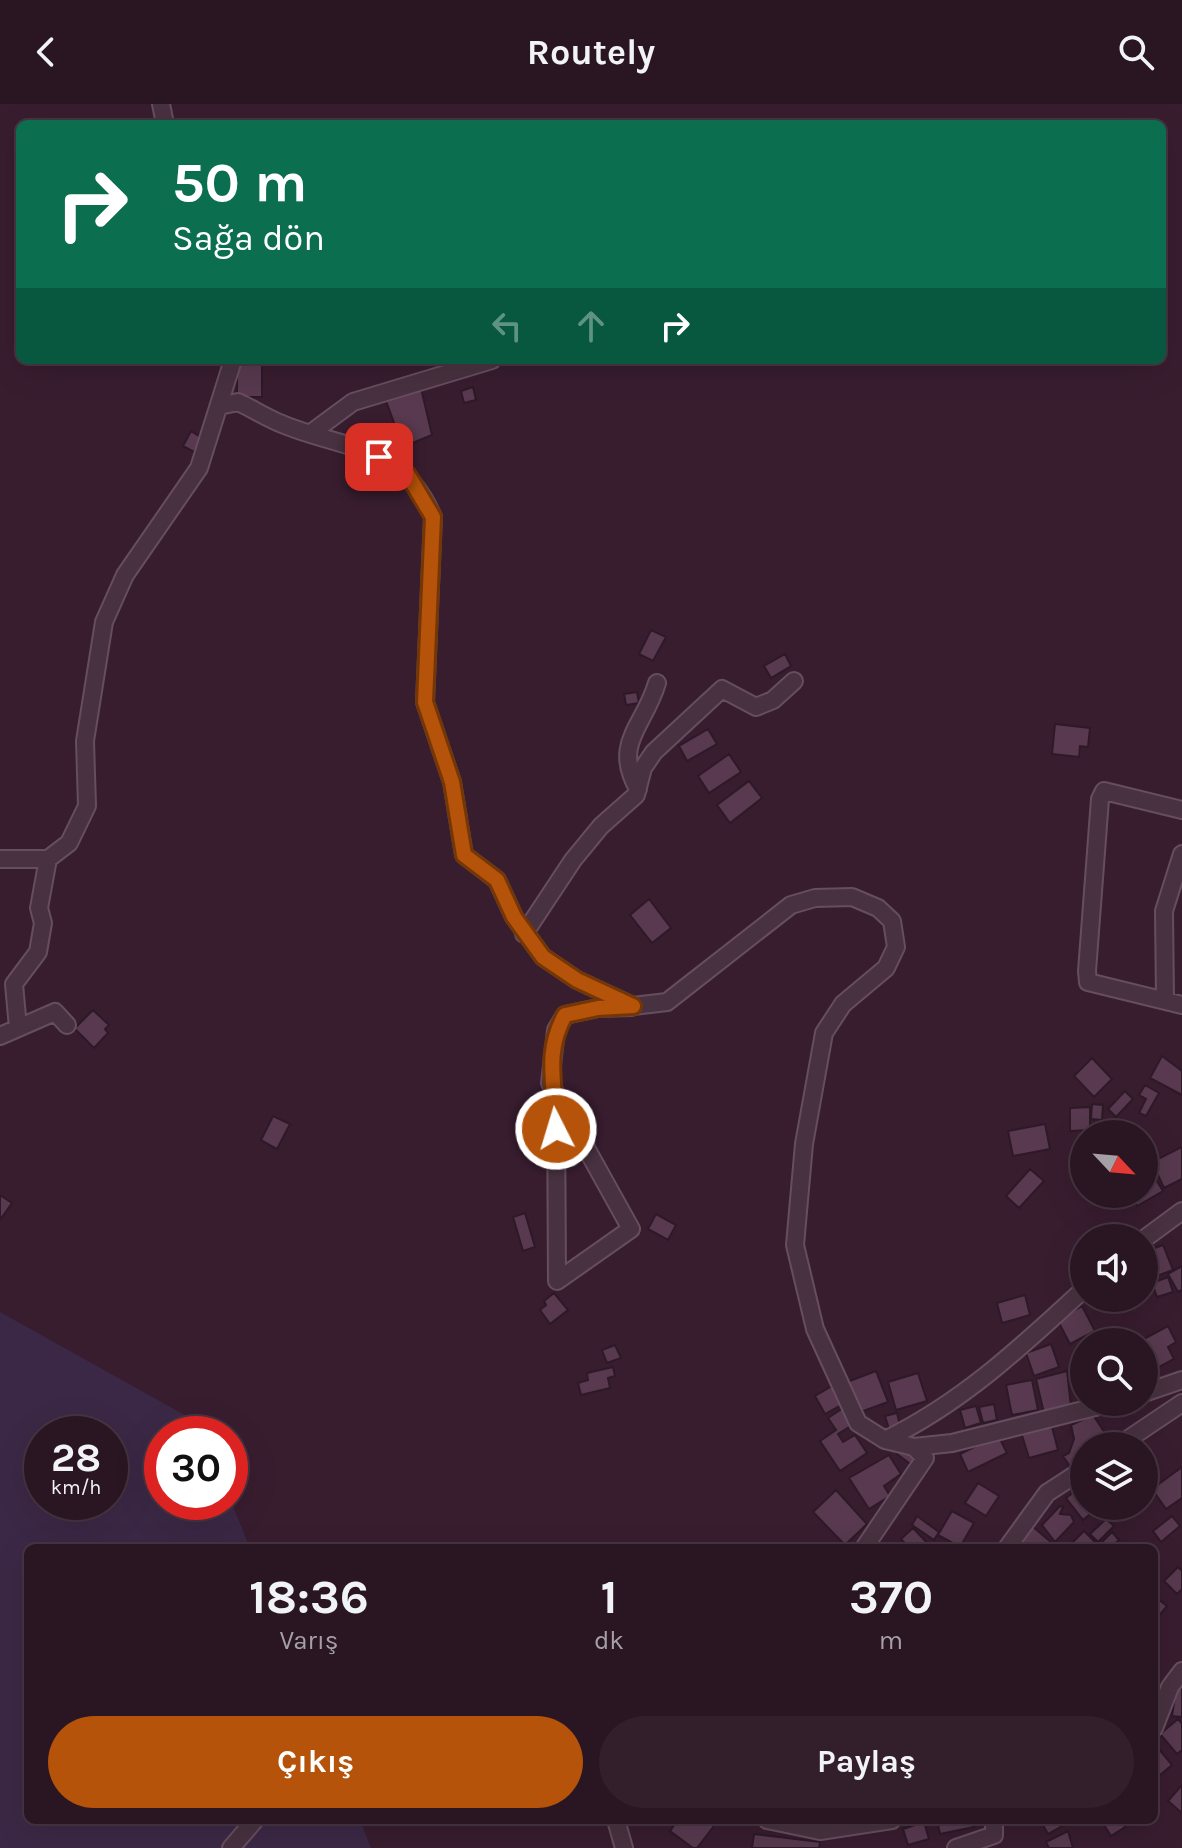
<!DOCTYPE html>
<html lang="tr">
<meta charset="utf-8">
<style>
:root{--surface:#2a1623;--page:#321f2b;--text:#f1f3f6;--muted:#a59fa6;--line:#463541;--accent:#b45309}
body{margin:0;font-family:Karla,sans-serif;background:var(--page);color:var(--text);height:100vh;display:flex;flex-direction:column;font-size:30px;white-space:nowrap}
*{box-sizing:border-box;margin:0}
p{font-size:26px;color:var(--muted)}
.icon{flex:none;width:44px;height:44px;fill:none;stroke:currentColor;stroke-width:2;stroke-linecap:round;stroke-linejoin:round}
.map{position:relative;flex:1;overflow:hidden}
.drawer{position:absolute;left:24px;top:1440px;width:1134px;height:280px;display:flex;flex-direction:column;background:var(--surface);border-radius:12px;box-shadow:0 8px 32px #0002,0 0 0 2px var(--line)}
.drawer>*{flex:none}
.guide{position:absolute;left:16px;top:16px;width:1150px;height:244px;border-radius:12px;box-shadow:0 8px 32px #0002,0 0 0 2px var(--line);background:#0b6e4f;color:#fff;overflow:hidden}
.needle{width:52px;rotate:116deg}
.controls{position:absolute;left:1070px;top:1016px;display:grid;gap:16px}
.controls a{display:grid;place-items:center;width:88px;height:88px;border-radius:50%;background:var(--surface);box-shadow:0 8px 32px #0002,0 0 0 2px var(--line);font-size:40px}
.speed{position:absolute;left:24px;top:1312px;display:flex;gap:16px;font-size:40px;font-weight:700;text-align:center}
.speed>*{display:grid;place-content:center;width:104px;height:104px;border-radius:50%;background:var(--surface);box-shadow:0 8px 32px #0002,0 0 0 2px var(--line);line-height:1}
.speed small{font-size:20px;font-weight:400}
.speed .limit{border:12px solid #d22;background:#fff;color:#111}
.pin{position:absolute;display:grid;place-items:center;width:68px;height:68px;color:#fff;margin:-34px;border-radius:16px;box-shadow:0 4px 12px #0006}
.me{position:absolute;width:88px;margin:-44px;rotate:355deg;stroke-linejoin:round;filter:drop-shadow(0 0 6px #0008)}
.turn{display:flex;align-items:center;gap:28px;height:168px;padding:0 24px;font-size:36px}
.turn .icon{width:104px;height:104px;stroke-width:2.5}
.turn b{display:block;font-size:56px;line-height:68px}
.lanes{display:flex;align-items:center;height:76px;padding:0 24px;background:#0003;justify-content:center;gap:40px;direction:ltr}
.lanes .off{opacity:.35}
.eta{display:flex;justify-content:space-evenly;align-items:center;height:136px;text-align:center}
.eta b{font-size:48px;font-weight:700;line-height:56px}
.action{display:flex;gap:16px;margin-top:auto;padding:16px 24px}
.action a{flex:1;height:92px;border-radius:48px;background:var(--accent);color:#fff;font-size:32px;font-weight:700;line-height:92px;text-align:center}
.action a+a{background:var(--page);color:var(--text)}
header{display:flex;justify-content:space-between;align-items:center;height:104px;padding:0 24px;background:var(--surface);font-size:36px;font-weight:700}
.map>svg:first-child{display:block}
</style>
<header><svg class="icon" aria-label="back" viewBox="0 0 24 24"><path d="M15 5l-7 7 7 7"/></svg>Routely<svg class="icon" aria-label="search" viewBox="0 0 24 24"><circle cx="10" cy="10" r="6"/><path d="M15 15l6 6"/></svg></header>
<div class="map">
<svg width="1182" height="1744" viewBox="0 0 1182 1744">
<rect width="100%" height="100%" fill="#381d2f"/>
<path fill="#3b2846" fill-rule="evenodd" d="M 0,1208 L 199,1319 L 203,1330 L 162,1330 L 162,1398 L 230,1398 L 230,1395 L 250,1444 L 28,1444 L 28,1716 L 360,1716 L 371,1744 L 0,1744 ZM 42,1330 L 110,1330 L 110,1398 L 42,1398 Z"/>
<path fill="#58394f" stroke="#2e1927" stroke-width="2" d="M 237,256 L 262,256 L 262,293 L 237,293 Z
M 473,283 L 476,296 L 464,299 L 461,287 Z
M 421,284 L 432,331 L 403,343 L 386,297 Z
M 191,327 L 202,334 L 194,348 L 183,342 Z
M 651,526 L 666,533 L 653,557 L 639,550 Z
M 785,550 L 791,562 L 771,574 L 764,562 Z
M 637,588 L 639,599 L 626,601 L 624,590 Z
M 1055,620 L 1090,624 L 1088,643 L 1080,642 L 1079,653 L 1052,650 Z
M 708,625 L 717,640 L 687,657 L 679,642 Z
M 729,650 L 741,668 L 709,689 L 698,672 Z
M 749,677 L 762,694 L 730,719 L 717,701 Z
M 649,795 L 671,824 L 652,839 L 630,811 Z
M 93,906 L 109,921 L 105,925 L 108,929 L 94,944 L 67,917 L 71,916 L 77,922 Z
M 1162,952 L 1182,967 L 1182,991 L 1150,974 Z
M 1092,954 L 1112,975 L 1094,993 L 1074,972 Z
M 1145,981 L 1159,989 L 1146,1012 L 1139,1009 L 1146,995 L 1139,991 Z
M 1125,987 L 1133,995 L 1116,1013 L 1108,1005 Z
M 1092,1000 L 1103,1001 L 1102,1016 L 1091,1015 Z
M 1090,1003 L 1090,1026 L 1070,1027 L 1070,1004 Z
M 273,1012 L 290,1020 L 277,1045 L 261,1036 Z
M 1045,1020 L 1050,1045 L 1013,1052 L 1008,1027 Z
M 1154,1040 L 1157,1050 L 1147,1053 L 1144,1044 Z
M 1182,1043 L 1182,1075 L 1164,1084 L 1152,1058 Z
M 1145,1058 L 1163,1087 L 1137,1102 L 1130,1090 L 1144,1090 Z
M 1030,1065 L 1044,1077 L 1019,1104 L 1006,1092 Z
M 1102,1090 L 1111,1090 L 1113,1094 L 1096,1100 L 1093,1093 Z
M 0,1091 L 12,1099 L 0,1116 Z
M 525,1109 L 535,1143 L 523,1147 L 513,1113 Z
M 656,1110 L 676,1121 L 668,1136 L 648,1125 Z
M 1163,1141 L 1173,1166 L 1146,1176 L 1144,1148 Z
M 1182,1162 L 1182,1186 L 1178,1188 L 1168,1170 Z
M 1168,1173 L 1173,1188 L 1157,1193 L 1152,1179 Z
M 554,1189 L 568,1206 L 550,1220 L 540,1206 L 546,1201 L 544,1197 Z
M 1025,1191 L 1030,1211 L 1002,1219 L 997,1199 Z
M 1082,1202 L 1095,1227 L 1070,1240 L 1057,1215 Z
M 1168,1222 L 1176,1238 L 1168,1243 L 1174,1255 L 1146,1270 L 1144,1238 L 1138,1238 Z
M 1051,1240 L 1059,1263 L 1034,1272 L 1026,1249 Z
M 615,1241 L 621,1254 L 607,1259 L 602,1246 Z
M 613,1263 L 615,1272 L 608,1274 L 610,1284 L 581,1291 L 578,1279 L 588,1276 L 587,1269 Z
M 876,1267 L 888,1298 L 858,1309 L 847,1278 Z
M 1067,1267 L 1071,1302 L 1044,1309 L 1036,1275 Z
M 918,1269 L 927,1297 L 896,1306 L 888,1278 Z
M 1032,1276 L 1038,1306 L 1012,1311 L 1006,1281 Z
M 832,1282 L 843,1300 L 825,1310 L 815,1292 Z
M 994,1300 L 997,1316 L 983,1319 L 979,1303 Z
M 976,1302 L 981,1319 L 965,1324 L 960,1306 Z
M 843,1304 L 854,1320 L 838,1330 L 843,1338 L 855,1331 L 867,1349 L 840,1367 L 820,1337 L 836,1326 L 828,1314 Z
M 897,1309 L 900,1322 L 889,1325 L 885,1312 Z
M 1093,1311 L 1105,1329 L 1084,1342 L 1084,1356 L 1071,1364 L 1063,1352 L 1069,1349 L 1074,1335 L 1071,1321 Z
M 1051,1319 L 1058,1346 L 1029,1354 L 1021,1328 Z
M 998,1331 L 1007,1349 L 968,1368 L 960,1350 Z
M 904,1342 L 919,1353 L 913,1362 L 897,1350 Z
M 889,1351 L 901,1370 L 884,1382 L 890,1392 L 869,1405 L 849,1374 Z
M 1182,1363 L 1182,1394 L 1166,1405 L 1152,1385 Z
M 978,1379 L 999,1392 L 986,1412 L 965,1399 Z
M 1078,1385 L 1084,1392 L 1084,1402 L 1095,1406 L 1083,1416 L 1066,1394 Z
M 836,1386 L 867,1420 L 845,1441 L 813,1408 Z
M 1060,1402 L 1063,1403 L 1060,1410 L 1071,1411 L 1074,1418 L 1055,1438 L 1042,1421 Z
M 952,1407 L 974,1419 L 960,1443 L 938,1431 Z
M 917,1412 L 939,1428 L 934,1436 L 912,1421 Z
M 1172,1412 L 1180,1422 L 1161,1438 L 1153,1427 Z
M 1106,1415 L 1114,1422 L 1098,1438 L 1090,1430 Z
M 1031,1421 L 1053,1440 L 1049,1444 L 1018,1443 L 1022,1439 L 1018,1435 Z
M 913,1424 L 930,1442 L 929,1444 L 909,1444 L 901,1435 Z
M 1084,1427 L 1098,1441 L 1095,1444 L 1067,1444 Z
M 1112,1428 L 1119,1436 L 1110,1444 L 1102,1444 L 1099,1441 Z
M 1178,1463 L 1182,1467 L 1182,1485 L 1177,1490 L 1164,1477 Z
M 1154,1492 L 1167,1502 L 1154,1518 Z
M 1177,1578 L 1182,1579 L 1182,1613 L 1172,1612 Z
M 1178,1615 L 1182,1620 L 1182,1646 L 1177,1650 L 1160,1630 Z
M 1154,1639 L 1172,1661 L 1154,1676 Z
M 1182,1681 L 1182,1709 L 1168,1697 Z
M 678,1716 L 706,1716 L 714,1722 L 697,1744 L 693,1744 L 670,1727 Z
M 937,1716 L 972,1716 L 974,1723 L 940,1730 Z
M 1040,1716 L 1070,1716 L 1071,1717 L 1048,1730 Z
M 1101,1716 L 1121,1716 L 1125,1723 L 1111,1732 Z
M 924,1718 L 929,1735 L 908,1741 L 903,1725 Z
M 1068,1727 L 1073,1744 L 1049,1744 L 1046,1738 Z
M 754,1730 L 820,1738 L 819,1744 L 752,1744 Z"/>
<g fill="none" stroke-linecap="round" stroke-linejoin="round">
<defs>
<path id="minor" d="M 161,0 L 165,20
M 219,302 L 238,298 C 253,305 267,314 282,320 C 345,346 402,340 433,413 L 425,598 L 452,678 L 464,751 L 497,776 L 514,813 L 543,853 L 577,876 L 633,902 L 667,898 L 791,801 L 815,794 L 852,793 L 878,804 L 892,817 L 896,843 L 886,864 L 843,900 L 824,929 L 804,1040 L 795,1141 L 815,1225 L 858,1319 L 885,1336 L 914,1343 L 952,1339 L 1115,1298
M 311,329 L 353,298 L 492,256
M 638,685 C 612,639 644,623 657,579
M 1182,706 L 1104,687 L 1100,695 L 1087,867 L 1088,878 L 1182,901
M 0,755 L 48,755 L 69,739 L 87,702 L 85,637 L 104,518 L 125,471 L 199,364 L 233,256
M 524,830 L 573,756 L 601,722 L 636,691 L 643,664 L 654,648 L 722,585 L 756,603 L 773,596 L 794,577
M 1165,895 L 1164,807 L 1182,750
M 18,924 L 14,880 L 38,848 L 43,819 L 39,804 L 48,755
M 0,932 L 55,908 L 67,921
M 556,994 L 557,1177 L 631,1125 L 550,979 L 556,926 L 565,911 L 598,904 L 632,903
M 1144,1135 L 1182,1107
M 1144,1289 L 1182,1276
M 885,1336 C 963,1298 1021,1243 1084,1185
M 1118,1342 L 1182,1299
M 864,1444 L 925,1354 L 914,1343
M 1007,1444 L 1047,1389 L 1084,1365
M 1154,1624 L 1170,1583 L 1182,1567
M 616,1716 L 624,1744
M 767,1716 L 820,1727 L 892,1716
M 231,1744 L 255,1716
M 956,1744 L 994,1731 L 994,1716"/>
</defs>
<use href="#minor" stroke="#664e5e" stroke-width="20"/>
<use href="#minor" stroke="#483140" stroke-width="16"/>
</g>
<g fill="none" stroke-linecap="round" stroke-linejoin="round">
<defs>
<path id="route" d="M 379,353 L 408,371 L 433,413 L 425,598 L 452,678 L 464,751 L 497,776 L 514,813 L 543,853 L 577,876 L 633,902 L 598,904 L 565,911 C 543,950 556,983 556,1025"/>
</defs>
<use href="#route" stroke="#753606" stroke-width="20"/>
<use href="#route" stroke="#b45309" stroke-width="14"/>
</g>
</svg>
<div class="controls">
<a><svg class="needle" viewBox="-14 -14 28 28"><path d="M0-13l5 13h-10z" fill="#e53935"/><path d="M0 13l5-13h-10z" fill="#a59fa6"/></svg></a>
<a><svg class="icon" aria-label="sound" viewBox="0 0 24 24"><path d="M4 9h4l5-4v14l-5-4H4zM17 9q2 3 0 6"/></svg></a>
<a><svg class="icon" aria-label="search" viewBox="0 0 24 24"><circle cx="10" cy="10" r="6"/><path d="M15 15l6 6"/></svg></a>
<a><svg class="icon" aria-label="layers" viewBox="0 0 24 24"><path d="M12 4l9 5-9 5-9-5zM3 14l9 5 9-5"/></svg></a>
</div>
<div class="speed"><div>28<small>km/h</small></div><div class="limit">30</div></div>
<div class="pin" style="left:379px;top:353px;background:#d93025"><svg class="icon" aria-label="arrive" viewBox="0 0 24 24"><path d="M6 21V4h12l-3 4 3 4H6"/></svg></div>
<svg class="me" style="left:556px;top:1025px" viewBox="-20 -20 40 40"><circle r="17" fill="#b45309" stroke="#fff" stroke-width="3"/><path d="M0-11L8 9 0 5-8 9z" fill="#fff"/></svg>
<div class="guide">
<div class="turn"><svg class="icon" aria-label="right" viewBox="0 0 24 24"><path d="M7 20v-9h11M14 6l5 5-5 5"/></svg><div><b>50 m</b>Sağa dön</div></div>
<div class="lanes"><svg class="icon off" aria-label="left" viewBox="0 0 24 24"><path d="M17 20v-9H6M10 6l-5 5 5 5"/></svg><svg class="icon off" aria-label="ahead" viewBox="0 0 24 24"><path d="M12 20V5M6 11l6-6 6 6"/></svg><svg class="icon" aria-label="right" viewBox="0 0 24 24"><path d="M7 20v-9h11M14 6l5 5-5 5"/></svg></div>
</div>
<section class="drawer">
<div class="eta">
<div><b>18:36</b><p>Varış</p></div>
<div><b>1</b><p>dk</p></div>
<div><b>370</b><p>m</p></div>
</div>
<div class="action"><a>Çıkış</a><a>Paylaş</a></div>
</section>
</div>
